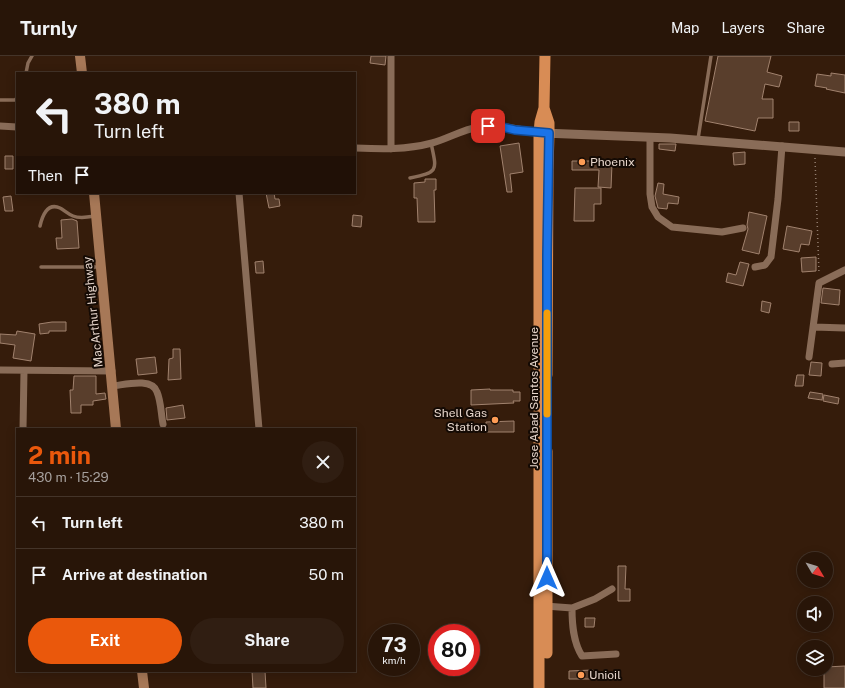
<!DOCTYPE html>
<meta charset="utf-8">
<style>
:root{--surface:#281508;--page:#301e12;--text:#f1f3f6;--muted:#a59f9c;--line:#443429;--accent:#ea580c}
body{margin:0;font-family:"Public Sans",sans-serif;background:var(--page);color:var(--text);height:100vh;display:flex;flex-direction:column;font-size:15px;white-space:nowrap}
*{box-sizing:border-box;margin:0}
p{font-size:13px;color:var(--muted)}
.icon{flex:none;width:22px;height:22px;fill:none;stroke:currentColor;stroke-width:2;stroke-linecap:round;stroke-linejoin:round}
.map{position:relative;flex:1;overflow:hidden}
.details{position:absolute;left:16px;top:372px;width:340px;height:244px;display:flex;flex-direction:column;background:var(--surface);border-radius:0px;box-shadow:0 2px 10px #0003,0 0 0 1px var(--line)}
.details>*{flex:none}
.banner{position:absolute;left:16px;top:16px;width:340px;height:122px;border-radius:0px;box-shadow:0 2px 10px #0003,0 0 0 1px var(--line);background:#281508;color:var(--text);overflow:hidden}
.needle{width:26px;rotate:128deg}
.buttons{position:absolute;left:797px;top:496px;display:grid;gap:8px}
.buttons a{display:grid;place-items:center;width:36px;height:36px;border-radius:50%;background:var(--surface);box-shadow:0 2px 10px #0003,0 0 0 1px var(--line);font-size:20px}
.speed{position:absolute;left:368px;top:568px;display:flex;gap:8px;font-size:20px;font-weight:700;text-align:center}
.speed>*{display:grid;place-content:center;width:52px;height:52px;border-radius:50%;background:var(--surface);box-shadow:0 2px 10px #0003,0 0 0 1px var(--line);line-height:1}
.speed small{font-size:10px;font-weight:400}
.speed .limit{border:6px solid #d22;background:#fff;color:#111}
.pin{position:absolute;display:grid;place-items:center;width:34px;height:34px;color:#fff;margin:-17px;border-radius:8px;box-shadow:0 2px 6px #0006}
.me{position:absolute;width:44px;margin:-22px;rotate:0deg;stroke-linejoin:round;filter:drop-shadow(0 0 3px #0008)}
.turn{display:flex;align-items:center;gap:14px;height:84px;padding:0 12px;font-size:18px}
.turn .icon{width:52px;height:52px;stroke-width:2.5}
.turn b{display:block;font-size:28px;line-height:34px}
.then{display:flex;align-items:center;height:38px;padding:0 12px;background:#0003;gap:8px;font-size:15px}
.round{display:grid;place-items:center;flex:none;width:42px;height:42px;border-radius:21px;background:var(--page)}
.headline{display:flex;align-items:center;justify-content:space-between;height:68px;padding:0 12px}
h1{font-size:24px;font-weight:700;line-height:30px;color:var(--accent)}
.action{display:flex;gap:8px;margin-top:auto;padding:8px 12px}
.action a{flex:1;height:46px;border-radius:24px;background:var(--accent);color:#fff;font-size:16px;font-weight:700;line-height:46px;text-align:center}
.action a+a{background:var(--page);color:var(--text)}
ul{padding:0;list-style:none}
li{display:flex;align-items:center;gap:12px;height:52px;padding:0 12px;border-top:1px solid var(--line)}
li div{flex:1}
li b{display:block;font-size:15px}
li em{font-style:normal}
header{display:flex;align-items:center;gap:24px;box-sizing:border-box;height:56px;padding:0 20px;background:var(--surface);border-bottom:1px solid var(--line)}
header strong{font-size:19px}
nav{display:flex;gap:22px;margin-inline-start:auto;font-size:14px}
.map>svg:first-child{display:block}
</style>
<header>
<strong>Turnly</strong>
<nav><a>Map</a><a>Layers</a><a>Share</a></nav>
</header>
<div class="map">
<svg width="845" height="632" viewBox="0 0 845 632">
<rect width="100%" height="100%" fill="#351c0b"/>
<path fill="#593e2c" stroke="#a1826e" d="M 371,0 L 386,0 L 385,9 L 370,7 Z
M 718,0 L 771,0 L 767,16 L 782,20 L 779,31 L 765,28 L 762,43 L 773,43 L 773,62 L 758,62 L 755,75 L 705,65 Z
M 831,17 L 845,19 L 845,37 L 826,33 L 827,32 L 815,30 L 817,18 L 831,20 Z
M 789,66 L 799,66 L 799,75 L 789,75 Z
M 519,87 L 523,116 L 510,118 L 512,136 L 507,136 L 500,90 Z
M 659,88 L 676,88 L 675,95 L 659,93 Z
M 745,96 L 745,108 L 734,109 L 733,97 Z
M 5,100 L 13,100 L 13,113 L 5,113 Z
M 572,105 L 599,105 L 599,108 L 612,108 L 611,132 L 598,131 L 599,114 L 572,114 Z
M 425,123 L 436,123 L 436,134 L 434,134 L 435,166 L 418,166 L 417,142 L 414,142 L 414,127 L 425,126 Z
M 658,127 L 664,128 L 663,138 L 679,141 L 678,148 L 668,147 L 667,153 L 658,152 L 655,140 Z
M 575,132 L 601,132 L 601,148 L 594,148 L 594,165 L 574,165 Z
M 266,137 L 274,137 L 275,143 L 279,143 L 280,150 L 269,152 Z
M 11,140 L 13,155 L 5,155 L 3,141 Z
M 749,156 L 767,160 L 759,198 L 742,194 L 748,173 L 747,169 Z
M 353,159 L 362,160 L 361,171 L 352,170 Z
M 72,163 L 77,165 L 79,192 L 57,193 L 56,182 L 62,182 L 61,164 Z
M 787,170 L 812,175 L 809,189 L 801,188 L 799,196 L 783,193 Z
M 816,201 L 816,215 L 802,216 L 801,202 Z
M 263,205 L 264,217 L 256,217 L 255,206 Z
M 740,206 L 749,208 L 743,230 L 726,226 L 728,217 L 736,219 Z
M 823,232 L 840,234 L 839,249 L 821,247 Z
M 762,245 L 771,247 L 769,257 L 761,255 Z
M 52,266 L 66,266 L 66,275 L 49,275 L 49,277 L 40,278 L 39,268 Z
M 17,275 L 35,278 L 31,305 L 13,302 L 15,289 L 0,287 L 0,278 L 16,279 Z
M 173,293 L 180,293 L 181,323 L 168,324 L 169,303 L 173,302 Z
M 155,301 L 157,317 L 138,319 L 136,303 Z
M 811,306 L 822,307 L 821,320 L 809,319 Z
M 797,319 L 804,319 L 803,330 L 795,330 Z
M 74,320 L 96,320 L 96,338 L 105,337 L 106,343 L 93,345 L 93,349 L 81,349 L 81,357 L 71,357 L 70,334 L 73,334 Z
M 490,333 L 490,334 L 513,334 L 513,336 L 520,336 L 520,345 L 513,345 L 514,347 L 471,349 L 471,334 Z
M 810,336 L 823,338 L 822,344 L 808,342 Z
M 824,339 L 839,342 L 838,348 L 823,345 Z
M 183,349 L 185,362 L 167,364 L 166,352 Z
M 514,365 L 514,376 L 486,376 L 486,366 Z
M 618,510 L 626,510 L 625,533 L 630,533 L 630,545 L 618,545 Z
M 585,562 L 595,562 L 594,571 L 585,571 Z
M 845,610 L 845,632 L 824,632 L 824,613 L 826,613 L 826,611 Z
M 593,614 L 593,623 L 569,623 L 569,615 Z
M 252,615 L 265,615 L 266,632 L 253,632 Z"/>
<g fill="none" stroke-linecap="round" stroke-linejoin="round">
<path stroke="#927d6f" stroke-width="1.5" stroke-dasharray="1 3" stroke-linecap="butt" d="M 815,102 L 819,218"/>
<path stroke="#896c58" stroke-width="3.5" d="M 26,17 L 28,7 L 32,0
M 0,44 L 15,44 L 17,42
M 698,83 L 711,0
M 410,122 C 439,116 437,115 431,87
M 40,170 C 42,161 47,146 60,152 C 64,154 68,158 73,160 C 80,163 89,161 95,160
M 41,211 L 100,211"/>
<path stroke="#896c58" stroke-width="7" d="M 0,70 L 17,71
M 650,81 L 650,138 L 652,151 L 658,161 L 672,171 L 722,176 L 743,172
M 355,92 C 381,93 406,94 432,87 C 447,83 462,74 478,71 C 495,67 522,74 539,77
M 391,93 L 391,0
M 239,137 L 259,373
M 755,211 L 765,209 L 771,201 L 778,143 L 782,90
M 814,271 L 845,272
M 809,301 L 819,227 L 845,214
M 832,308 L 845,307
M 0,314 L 112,315
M 112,330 C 124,329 152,321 157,336 C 161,345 161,358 163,368
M 23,373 L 24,315
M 545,550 L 572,552 L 595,543 L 612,533
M 572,552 C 572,568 573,586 582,600 L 616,598"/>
<path stroke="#896c58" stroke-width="9" d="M 543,77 L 670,82 L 845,96"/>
<path stroke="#a77857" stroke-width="10" d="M 80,0 L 82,17
M 94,137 L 116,373
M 142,615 L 144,632"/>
<path stroke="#d88c55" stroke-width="11" d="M 544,52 L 549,67 L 549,77 L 548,114 L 547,319
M 547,597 L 547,395
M 539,632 L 539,77 L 540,66 L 544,52 L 545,0"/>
</g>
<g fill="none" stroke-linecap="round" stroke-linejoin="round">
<defs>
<path id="route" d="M 488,70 L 498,70 L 515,74 L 549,77 L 547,199 L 547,522"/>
</defs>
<use href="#route" stroke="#114b97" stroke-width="10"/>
<use href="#route" stroke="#1a73e8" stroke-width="7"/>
<path stroke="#f59e0b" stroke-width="7" d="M 547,358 L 547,257"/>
</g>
<g fill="#fd9c55" stroke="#140a04" stroke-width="1.5">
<circle cx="582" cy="106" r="4"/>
<circle cx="495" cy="364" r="4"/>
<circle cx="581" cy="619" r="4"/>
</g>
<g text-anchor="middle" stroke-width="4" stroke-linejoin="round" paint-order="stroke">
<g font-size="12" fill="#e6d5cb" stroke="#140a04" text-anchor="start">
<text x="590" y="110">Phoenix</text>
<text x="487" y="361" text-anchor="end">Shell Gas<tspan x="487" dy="14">Station</tspan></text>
<text x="589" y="623">Unioil</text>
</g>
<g font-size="12" fill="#e6d5cb" stroke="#140a04">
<text transform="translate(93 256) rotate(-96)" y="4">MacArthur Highway</text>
<text transform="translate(534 342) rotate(-90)" y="4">Jose Abad Santos Avenue</text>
</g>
</g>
</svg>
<div class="buttons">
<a><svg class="needle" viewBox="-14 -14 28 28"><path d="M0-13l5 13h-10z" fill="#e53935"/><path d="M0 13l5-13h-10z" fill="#a59f9c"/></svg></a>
<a><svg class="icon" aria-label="sound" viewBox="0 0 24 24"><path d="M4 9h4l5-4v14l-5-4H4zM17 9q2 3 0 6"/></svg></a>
<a><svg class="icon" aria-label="layers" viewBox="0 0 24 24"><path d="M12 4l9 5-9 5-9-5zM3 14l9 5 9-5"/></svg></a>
</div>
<div class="speed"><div>73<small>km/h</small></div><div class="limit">80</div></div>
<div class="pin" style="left:488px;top:70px;background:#d93025"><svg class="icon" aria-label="arrive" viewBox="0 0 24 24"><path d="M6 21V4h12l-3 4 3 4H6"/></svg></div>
<svg class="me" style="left:547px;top:522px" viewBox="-20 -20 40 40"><path d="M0-17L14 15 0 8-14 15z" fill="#1a73e8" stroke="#fff" stroke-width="4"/></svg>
<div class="banner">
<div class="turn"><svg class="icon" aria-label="left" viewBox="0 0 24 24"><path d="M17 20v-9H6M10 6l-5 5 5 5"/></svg><div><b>380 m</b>Turn left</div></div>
<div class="then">Then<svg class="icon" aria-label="arrive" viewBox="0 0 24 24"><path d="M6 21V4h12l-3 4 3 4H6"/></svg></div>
</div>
<section class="details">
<div class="headline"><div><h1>2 min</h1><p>430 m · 15:29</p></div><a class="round"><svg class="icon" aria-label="close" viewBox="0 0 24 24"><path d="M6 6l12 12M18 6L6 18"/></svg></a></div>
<ul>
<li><svg class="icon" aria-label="left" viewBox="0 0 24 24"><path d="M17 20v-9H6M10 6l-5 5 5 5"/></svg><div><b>Turn left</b></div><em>380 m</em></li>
<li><svg class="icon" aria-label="arrive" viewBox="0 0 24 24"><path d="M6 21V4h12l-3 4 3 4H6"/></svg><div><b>Arrive at destination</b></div><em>50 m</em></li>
</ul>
<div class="action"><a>Exit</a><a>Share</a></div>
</section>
</div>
